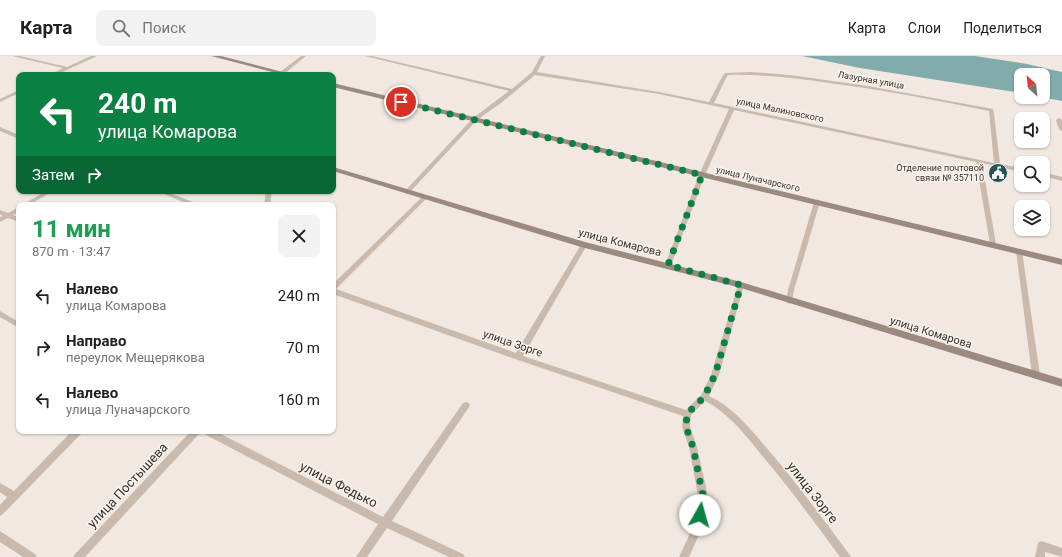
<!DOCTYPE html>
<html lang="ru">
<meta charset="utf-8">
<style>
:root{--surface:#fff;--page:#f2f2f2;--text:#202124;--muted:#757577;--line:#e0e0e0}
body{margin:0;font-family:Roboto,sans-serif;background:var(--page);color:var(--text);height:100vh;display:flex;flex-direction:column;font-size:15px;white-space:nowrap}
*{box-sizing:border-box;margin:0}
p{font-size:13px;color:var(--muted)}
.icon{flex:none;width:22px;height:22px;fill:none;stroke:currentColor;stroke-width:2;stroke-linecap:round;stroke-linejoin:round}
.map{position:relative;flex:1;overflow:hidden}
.details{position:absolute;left:16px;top:146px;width:320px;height:232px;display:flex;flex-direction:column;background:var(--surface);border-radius:8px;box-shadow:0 1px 3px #0004}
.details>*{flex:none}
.banner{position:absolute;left:16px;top:16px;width:320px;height:122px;border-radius:8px;box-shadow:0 1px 3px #0004;background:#0b8043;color:#fff;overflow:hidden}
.needle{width:26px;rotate:333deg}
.buttons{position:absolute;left:1014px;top:12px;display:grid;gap:8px}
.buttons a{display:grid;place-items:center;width:36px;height:36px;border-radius:8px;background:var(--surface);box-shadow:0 1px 3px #0004;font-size:20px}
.pin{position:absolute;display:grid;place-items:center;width:34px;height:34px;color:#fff;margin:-17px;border:2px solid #fff;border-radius:50%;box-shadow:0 1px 4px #0007}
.me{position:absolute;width:44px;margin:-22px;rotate:7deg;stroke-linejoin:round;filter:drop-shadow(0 0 3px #0008)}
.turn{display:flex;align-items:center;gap:14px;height:84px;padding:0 16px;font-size:18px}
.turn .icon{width:52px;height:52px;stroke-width:2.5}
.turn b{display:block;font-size:28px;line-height:34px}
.then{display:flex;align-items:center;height:38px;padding:0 16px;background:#0003;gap:8px;font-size:15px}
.round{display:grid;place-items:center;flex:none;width:42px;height:42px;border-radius:8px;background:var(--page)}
.summary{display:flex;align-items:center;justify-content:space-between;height:68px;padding:0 16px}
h1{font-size:24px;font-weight:700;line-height:30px;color:#1e9e55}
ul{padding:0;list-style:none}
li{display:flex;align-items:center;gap:12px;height:52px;padding:0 16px}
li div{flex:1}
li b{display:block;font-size:15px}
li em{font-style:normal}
header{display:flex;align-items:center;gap:24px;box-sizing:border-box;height:56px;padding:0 20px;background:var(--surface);border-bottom:1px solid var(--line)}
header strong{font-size:19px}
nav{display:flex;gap:22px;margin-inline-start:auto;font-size:14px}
.search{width:280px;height:36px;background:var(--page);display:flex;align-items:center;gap:10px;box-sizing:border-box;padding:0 14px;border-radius:8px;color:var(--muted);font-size:15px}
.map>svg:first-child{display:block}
</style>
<header>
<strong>Карта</strong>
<div class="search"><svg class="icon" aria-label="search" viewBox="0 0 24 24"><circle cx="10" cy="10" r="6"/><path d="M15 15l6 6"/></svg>Поиск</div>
<nav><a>Карта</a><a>Слои</a><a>Поделиться</a></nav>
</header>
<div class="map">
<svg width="1062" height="501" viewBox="0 0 1062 501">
<rect width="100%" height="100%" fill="#f1e9e1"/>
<path fill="#82abac" d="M 802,0 L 975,0 L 1027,8 L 1062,16 L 1062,45 L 1041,41 L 1043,41 L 1043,19 L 1021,19 L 1021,37 L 860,12 Z"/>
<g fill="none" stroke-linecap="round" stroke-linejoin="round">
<path fill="#c9baad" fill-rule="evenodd" d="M 12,0 L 20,0 L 67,11 L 91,0 L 97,0 L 56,19 L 50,19 L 63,12 Z
M 301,0 L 306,0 L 284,18 L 280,18 L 280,16 Z
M 365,0 L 372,0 L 512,33 L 532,16 L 541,0 L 545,0 L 537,16 L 659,36 L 709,46 L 722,21 L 725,17 L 752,16 L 790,19 L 868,30 L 993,53 L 994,58 L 1000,108 L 1021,112 L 1021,116 L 982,107 L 996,188 L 993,190 L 990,188 L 976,106 L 734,54 L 705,119 L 671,209 L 668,211 L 665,209 L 699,119 L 729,53 L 659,38 L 535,19 L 501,47 L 477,64 L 409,137 L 407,138 L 404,136 L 405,135 L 473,62 L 509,35 ZM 728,19 C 762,18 795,22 829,27 C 883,34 936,44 989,55 L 994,107 L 714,47 L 726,22 Z
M 19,34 L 19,37 L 0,46 L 0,43 Z
M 1059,62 L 1061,63 L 1062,65 L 1062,75 L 1059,73 L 1056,64 Z
M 0,71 L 19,79 L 19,83 L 0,75 Z
M 1043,116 L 1062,121 L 1062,125 L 1043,120 Z
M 46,135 L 53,135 L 29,149 L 22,149 Z
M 157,135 L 165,135 L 198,148 L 199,149 L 190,149 Z
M 266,135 L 272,135 L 270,149 L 264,149 Z
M 424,140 L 426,141 L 426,143 L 336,233 L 516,297 L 582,187 L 586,187 L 587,189 L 523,300 L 686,354 L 701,339 L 711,319 L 738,229 L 741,227 L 743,227 L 744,229 L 719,319 L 709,340 C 735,352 752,375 771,397 C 798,429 824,464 849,498 L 851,501 L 840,501 C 815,467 791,434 764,402 C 747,381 730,358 705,345 L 691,359 L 690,371 L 697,391 L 709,445 L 702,472 L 689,501 L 679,501 L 693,471 L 699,445 L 689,391 L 682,371 L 683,360 L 515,303 L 333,238 L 333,228 L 422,141 Z
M 817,144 L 820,146 L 794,234 L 792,245 L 789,248 L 786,245 L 788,234 L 814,146 Z
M 19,151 L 19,156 L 13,159 L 19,162 L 19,166 L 8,162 L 0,166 L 0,161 L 3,160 L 0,158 L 0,154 L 8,157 Z
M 1017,193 L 1019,193 L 1022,195 L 1040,319 L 1039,321 L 1036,322 L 1033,321 L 1032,319 L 1016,195 Z
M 0,255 L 19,266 L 19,272 L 0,261 Z
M 466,346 L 469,347 L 470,349 L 469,351 L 392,465 L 463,498 L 465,501 L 449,501 L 387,472 L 367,501 L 356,501 L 378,468 L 204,378 L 203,375 L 215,375 L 383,461 L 463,347 Z
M 72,375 L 82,375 L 81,378 L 3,458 L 0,460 L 0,449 L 7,441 L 0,436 L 0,427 L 14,435 Z
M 191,375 L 200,375 L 199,378 L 85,501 L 73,501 L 75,498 Z
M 0,475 L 35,498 L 37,501 L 23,501 L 0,486 Z
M 1041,485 L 1062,492 L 1062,501 L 1045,496 L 1045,501 L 1035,501 L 1038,487 Z"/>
<path fill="#9c897f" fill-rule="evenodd" d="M 211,0 L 221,0 L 294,19 L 284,19 Z
M 333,27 L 1062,203 L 1062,209 L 333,31 Z
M 333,111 L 585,186 L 741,226 L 1062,323 L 1062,331 L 741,232 L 581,191 L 333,115 Z"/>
</g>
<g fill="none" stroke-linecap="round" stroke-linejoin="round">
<path stroke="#0b8043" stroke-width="7" stroke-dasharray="0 12.6" d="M 401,46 L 702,119 L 668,209 L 741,229 L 715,319 L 704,341 L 687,358 L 686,371 L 693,391 L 704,445 L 700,459"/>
</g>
<defs>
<symbol id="civic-disc" viewBox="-11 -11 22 22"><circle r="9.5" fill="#245356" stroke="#f9f3ed"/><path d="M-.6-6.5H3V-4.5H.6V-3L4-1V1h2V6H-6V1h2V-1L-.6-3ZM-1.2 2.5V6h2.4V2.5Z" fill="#fff"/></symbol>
</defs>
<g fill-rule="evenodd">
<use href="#civic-disc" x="987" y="106" width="22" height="22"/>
</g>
<g text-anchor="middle" stroke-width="3" stroke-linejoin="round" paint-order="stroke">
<g font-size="9" fill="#382f2b" stroke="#f9f3ed">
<text transform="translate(871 24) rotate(10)" y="3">Лазурная улица</text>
<text transform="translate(780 54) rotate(12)" y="3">улица Малиновского</text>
<text transform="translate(758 123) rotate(13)" y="3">улица Луначарского</text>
</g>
<g font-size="9" fill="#382f2b" stroke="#f9f3ed" text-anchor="end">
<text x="984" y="115">Отделение почтовой<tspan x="984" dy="10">связи № 357110</tspan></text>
</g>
<g font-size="11" fill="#382f2b" stroke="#f9f3ed">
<text transform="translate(620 186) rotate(14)" y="4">улица Комарова</text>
<text transform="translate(931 276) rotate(17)" y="4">улица Комарова</text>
<text transform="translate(513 287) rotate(19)" y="4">улица Зорге</text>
</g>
<g font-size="13" fill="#382f2b" stroke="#f9f3ed">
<text transform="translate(339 428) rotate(27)" y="5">улица Федько</text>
<text transform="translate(127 429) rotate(-47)" y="5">улица Постышева</text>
<text transform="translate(813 436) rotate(52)" y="5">улица Зорге</text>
</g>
</g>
</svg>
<div class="buttons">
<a><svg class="needle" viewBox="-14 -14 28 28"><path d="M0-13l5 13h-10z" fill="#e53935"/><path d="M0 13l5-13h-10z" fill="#757577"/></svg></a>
<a><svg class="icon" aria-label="sound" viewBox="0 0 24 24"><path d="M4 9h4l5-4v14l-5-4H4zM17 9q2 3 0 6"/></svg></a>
<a><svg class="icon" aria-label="search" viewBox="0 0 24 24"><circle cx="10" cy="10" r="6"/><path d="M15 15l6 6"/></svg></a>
<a><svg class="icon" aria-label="layers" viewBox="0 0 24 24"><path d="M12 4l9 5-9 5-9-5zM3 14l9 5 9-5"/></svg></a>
</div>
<div class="pin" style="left:401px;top:46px;background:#d93025"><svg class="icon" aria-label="arrive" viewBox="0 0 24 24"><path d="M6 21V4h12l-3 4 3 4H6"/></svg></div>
<svg class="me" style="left:700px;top:459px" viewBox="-20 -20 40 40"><circle r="19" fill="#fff"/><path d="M0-13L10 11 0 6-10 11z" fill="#0b8043"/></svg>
<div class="banner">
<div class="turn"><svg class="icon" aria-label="left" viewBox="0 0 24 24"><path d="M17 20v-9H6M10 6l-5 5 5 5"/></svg><div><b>240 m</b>улица Комарова</div></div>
<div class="then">Затем<svg class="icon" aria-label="right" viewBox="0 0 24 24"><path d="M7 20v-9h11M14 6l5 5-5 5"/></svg></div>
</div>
<section class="details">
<div class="summary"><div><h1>11 мин</h1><p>870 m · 13:47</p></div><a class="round"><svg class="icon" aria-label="close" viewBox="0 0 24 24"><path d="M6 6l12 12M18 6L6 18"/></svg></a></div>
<ul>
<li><svg class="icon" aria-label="left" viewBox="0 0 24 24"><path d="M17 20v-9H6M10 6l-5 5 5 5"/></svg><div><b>Налево</b><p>улица Комарова</p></div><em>240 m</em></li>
<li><svg class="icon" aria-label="right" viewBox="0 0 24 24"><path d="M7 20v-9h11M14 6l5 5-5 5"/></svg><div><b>Направо</b><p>переулок Мещерякова</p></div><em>70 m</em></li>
<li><svg class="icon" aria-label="left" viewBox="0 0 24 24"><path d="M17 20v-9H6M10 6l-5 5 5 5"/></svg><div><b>Налево</b><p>улица Луначарского</p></div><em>160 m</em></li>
</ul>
</section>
</div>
